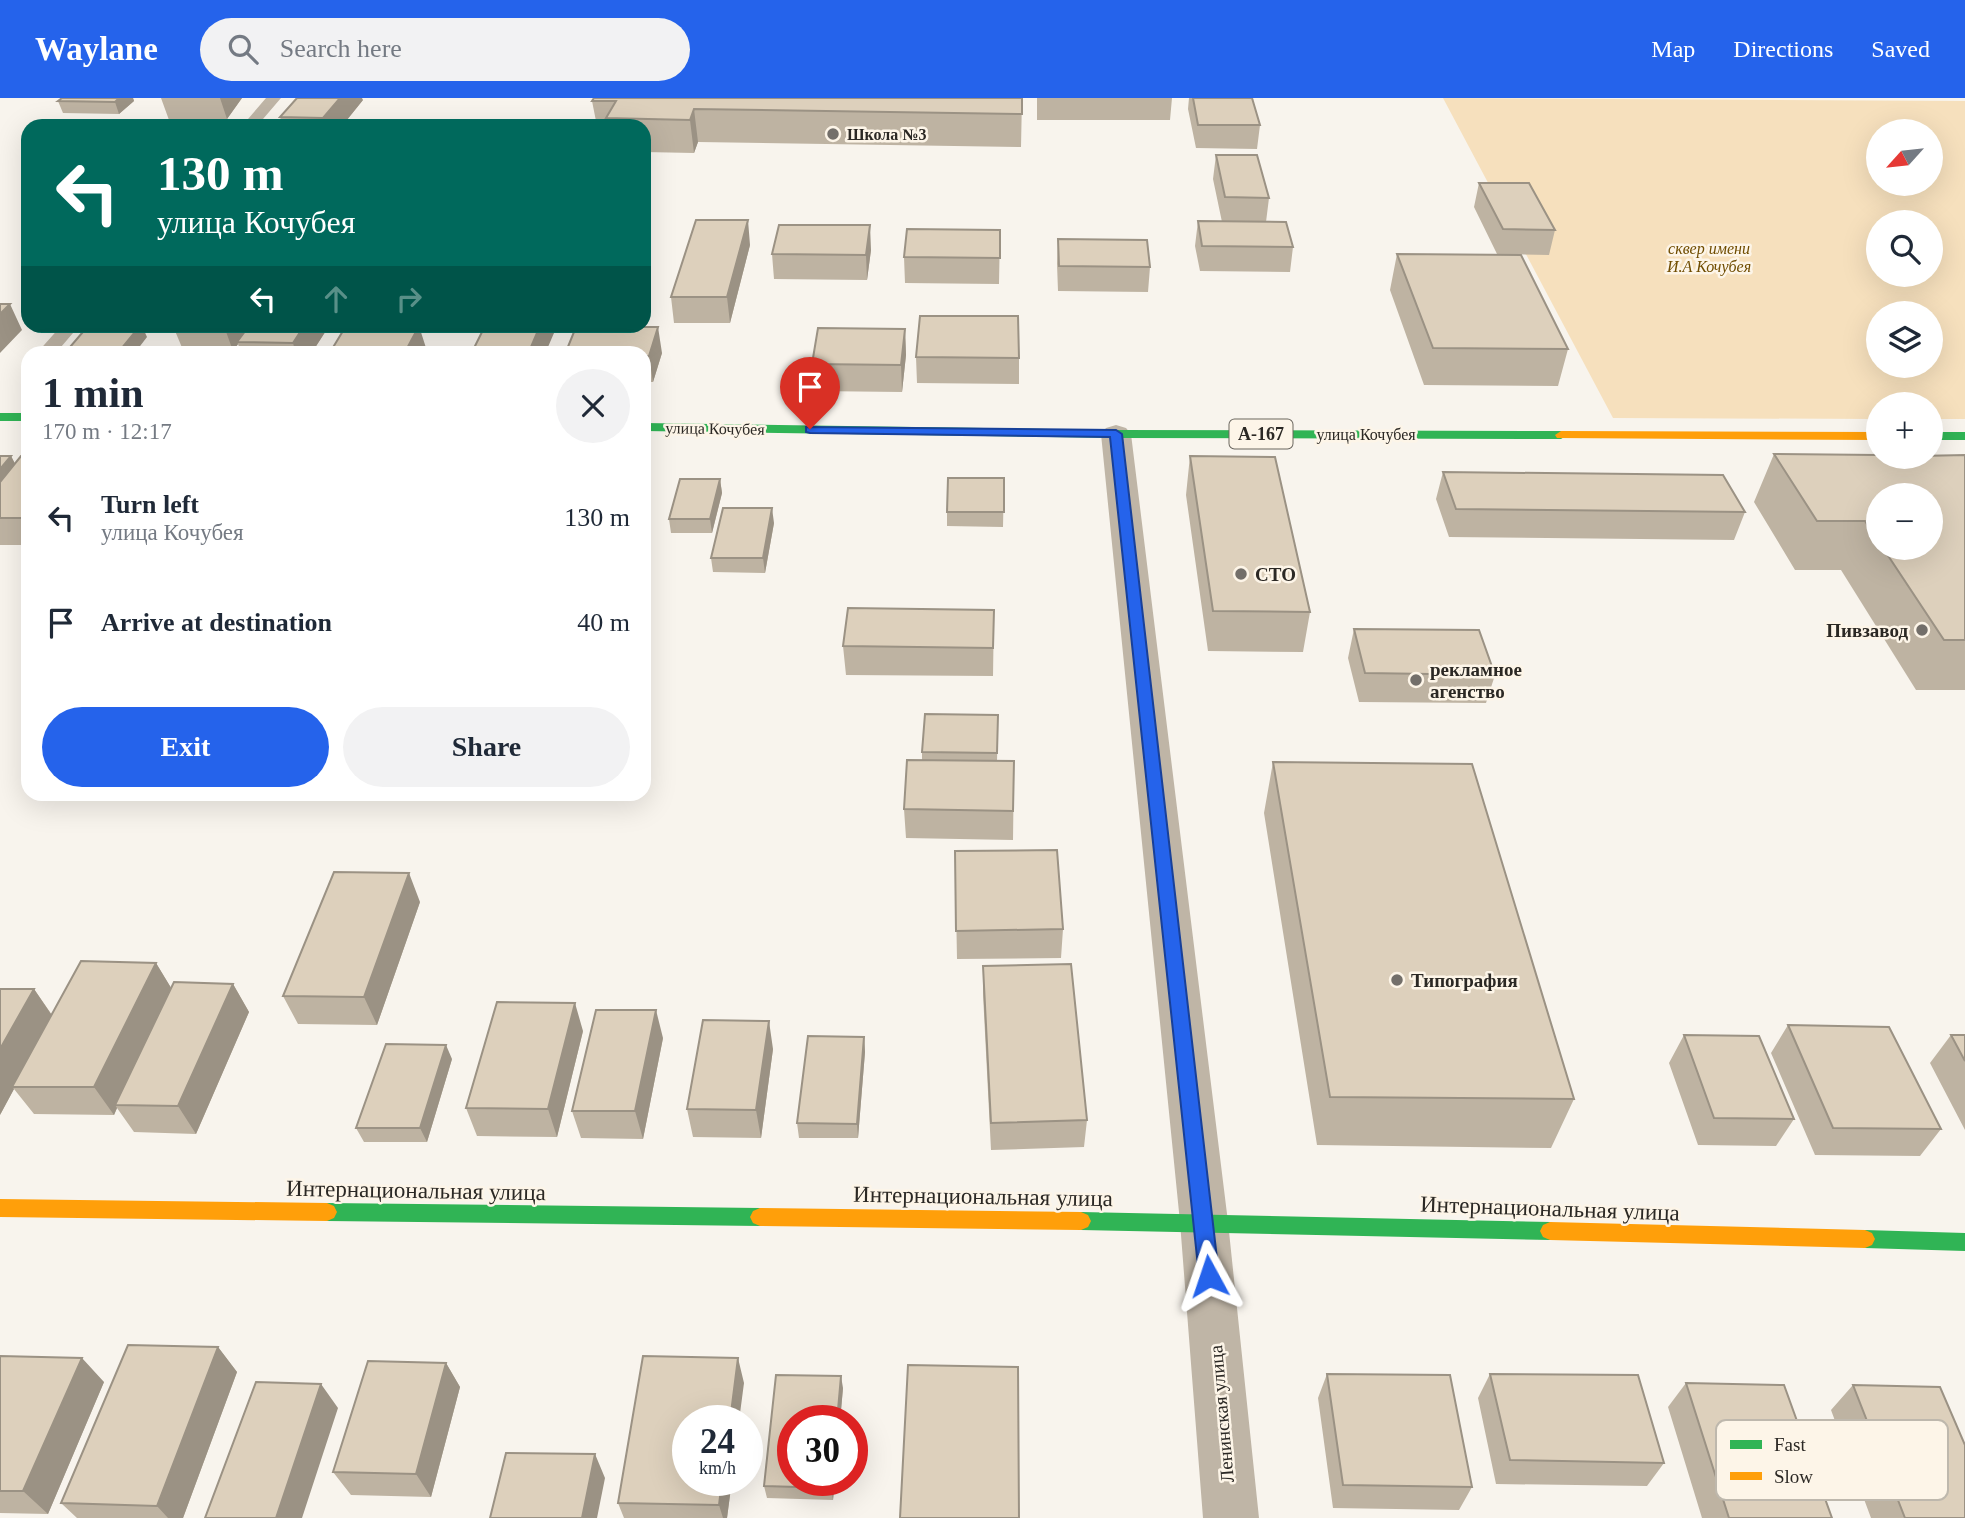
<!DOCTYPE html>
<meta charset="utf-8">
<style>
:root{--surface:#fff;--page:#f2f2f3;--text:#1f2937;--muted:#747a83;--accent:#2563eb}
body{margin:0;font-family:"Times New Roman",serif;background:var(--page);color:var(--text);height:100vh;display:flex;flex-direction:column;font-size:26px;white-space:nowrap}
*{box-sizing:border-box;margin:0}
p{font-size:23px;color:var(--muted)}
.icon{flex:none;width:38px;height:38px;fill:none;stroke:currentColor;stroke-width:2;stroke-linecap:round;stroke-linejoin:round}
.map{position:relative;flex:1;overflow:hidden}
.side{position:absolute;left:21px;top:248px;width:630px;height:455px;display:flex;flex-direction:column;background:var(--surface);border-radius:21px;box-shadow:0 7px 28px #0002}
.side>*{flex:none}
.hud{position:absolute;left:21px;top:21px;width:630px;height:214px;border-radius:21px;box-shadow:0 7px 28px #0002;background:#00695c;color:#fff;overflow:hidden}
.needle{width:46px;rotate:243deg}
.buttons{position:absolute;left:1866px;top:21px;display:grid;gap:14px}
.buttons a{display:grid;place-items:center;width:77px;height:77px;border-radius:50%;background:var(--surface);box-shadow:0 7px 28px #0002;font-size:35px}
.speed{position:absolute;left:672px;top:1307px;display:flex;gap:14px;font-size:35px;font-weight:700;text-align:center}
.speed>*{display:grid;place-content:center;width:91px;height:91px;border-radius:50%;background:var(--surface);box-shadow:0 7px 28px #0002;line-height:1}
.speed small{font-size:18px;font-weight:400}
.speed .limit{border:10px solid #d22;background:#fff;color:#111}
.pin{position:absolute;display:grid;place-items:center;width:60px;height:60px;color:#fff;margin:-72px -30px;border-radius:50% 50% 50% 0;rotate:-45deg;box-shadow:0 0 7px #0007}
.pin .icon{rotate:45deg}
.me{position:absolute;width:77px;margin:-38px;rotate:355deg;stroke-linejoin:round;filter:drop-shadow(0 0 5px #0008)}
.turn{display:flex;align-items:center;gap:24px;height:147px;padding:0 21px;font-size:32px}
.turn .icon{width:91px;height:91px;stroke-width:2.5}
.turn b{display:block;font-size:49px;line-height:60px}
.lanes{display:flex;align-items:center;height:66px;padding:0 21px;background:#0003;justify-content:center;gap:35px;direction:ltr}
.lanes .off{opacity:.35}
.round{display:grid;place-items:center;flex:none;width:74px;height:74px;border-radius:37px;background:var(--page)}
.headline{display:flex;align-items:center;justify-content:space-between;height:119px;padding:0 21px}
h1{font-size:42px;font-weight:700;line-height:52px}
.cta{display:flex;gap:14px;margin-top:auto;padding:14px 21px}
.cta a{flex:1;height:80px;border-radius:42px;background:var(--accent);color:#fff;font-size:28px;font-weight:700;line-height:80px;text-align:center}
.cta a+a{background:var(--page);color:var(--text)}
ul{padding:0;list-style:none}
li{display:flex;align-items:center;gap:21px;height:105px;padding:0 21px}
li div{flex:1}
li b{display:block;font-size:26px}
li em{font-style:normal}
header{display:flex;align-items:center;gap:42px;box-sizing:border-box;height:98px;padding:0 35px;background:var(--accent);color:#fff}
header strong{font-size:33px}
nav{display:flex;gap:38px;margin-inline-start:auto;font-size:24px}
.search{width:490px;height:63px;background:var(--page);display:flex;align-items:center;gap:18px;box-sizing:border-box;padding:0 24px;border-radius:38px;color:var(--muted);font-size:26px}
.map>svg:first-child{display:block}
</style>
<header>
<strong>Waylane</strong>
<div class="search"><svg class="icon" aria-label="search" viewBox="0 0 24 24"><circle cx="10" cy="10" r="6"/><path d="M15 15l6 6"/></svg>Search here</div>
<nav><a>Map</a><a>Directions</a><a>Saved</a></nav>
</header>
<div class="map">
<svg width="1965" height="1420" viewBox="0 0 1965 1420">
<rect width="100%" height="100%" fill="#f8f4ed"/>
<path fill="#f6e0bd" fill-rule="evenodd" d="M 1443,0 L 1965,3 L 1965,321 L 1930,321 L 1930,306 L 1878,306 L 1878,321 L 1613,320 ZM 1878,33 L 1930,33 L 1930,86 L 1878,86 ZM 1878,124 L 1930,124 L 1930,177 L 1878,177 ZM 1878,215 L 1930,215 L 1930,268 L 1878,268 Z"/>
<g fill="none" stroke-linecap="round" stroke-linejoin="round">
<path fill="#bfb5a6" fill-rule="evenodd" d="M 266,0 L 281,0 L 257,28 L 242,28 Z
M 61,228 L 79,228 L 55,256 L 36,256 Z"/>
<path fill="#bfb5a6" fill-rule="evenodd" d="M 1116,327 L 1126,330 L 1131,336 L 1228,1124 L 1259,1420 L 1203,1420 L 1180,1124 L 1101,336 L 1106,330 Z"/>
<path fill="#30b455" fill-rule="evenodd" d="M 0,315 L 28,315 L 28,323 L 0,323 Z
M 644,325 L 1116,332 L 1561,333 L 1567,337 L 1561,341 L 1116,340 L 644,333 Z
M 1930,334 L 1965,334 L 1965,342 L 1930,342 Z
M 327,1105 L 760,1110 L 767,1113 L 770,1119 L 767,1125 L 760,1128 L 327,1123 L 320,1120 L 317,1114 L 320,1108 Z
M 1081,1114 L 1550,1124 L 1557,1127 L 1560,1133 L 1557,1139 L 1550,1142 L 1081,1132 L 1074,1129 L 1071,1123 L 1074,1117 Z
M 1865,1132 L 1965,1135 L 1965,1153 L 1865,1150 L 1858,1147 L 1855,1141 L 1858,1135 Z"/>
<path fill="#ff9f0a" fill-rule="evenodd" d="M 1561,333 L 1878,334 L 1878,342 L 1557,340 L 1555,337 Z
M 0,1101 L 327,1105 L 334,1108 L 337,1114 L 334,1120 L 327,1123 L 0,1119 Z
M 760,1110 L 1081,1114 L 1088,1117 L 1091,1123 L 1088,1129 L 1081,1132 L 760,1128 L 753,1125 L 750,1119 L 753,1113 Z
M 1550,1124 L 1865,1132 L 1872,1135 L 1875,1141 L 1872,1147 L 1865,1150 L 1550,1142 L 1543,1139 L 1540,1133 L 1543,1127 Z"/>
</g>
<path fill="#beb3a2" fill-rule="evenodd" d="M 62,0 L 133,0 L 134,3 L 119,16 L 63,15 L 58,3 Z
M 161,0 L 242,0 L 227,21 L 169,22 Z
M 1022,0 L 1021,49 L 698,44 L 694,55 L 644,54 L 644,28 L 597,28 L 592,3 Z
M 1037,0 L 1172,0 L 1170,22 L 1037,22 Z
M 1189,0 L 1252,0 L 1260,27 L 1257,51 L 1196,50 L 1188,11 Z
M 363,2 L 342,28 L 283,28 L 280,19 Z
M 1216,57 L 1269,100 L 1266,124 L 1293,149 L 1290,174 L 1200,173 L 1195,148 L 1198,123 L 1222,124 L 1213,81 Z
M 1479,85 L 1555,132 L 1549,157 L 1497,156 L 1474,109 Z
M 1000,132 L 999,186 L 905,185 L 904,159 Z
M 1058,141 L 1150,169 L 1148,194 L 1058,193 L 1057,166 Z
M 750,147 L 730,225 L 674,225 L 671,199 Z
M 871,152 L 867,182 L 774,181 L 772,156 Z
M 1397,156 L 1568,251 L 1558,288 L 1424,287 L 1390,192 Z
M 173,228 L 329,228 L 311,256 L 242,256 L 238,246 L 233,253 L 183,252 Z
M 905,231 L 906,257 L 902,294 L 814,293 L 812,266 Z
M 662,255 L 653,284 L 644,284 L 644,256 Z
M 916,259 L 1019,260 L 1019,286 L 917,285 Z
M 1774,356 L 1965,357 L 1965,592 L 1916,592 L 1841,472 L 1795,472 L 1754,404 ZM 1878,397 L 1930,450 L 1878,450 Z
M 0,358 L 11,358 L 15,366 L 28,358 L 28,447 L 0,447 Z
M 1190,358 L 1310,514 L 1303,554 L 1208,553 L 1186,397 Z
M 1443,374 L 1745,414 L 1734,442 L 1449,439 L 1436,401 Z
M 1004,380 L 1003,429 L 947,428 L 947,414 Z
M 720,381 L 722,395 L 712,435 L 671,435 L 669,421 Z
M 774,425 L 765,475 L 713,474 L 711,460 Z
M 994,512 L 993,578 L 846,577 L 843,548 Z
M 1354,531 L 1495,577 L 1486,605 L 1359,604 L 1348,560 Z
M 998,617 L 997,663 L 1014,663 L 1013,742 L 906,740 L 904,711 L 922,662 L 922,654 Z
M 1273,664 L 1574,1001 L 1551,1050 L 1317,1047 L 1264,715 Z
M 955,753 L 1063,831 L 1061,860 L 957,861 Z
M 420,804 L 377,927 L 298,926 L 283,898 Z
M 156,865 L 171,890 L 233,886 L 249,914 L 196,1036 L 134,1034 L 117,1010 L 114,1017 L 34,1016 L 14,991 L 0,1017 L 34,891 L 52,917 Z
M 983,868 L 1087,1022 L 1084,1049 L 991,1052 L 983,896 Z
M 1788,927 L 1941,1031 L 1920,1058 L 1815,1057 L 1771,955 Z
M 583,933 L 557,1039 L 477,1038 L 466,1010 Z
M 1684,937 L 1794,1021 L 1776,1048 L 1698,1047 L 1669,965 Z
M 1951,937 L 1965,937 L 1965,1032 L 1930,965 Z
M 864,939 L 865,954 L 858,1040 L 799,1040 L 797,1025 Z
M 663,940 L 643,1041 L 581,1040 L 572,1013 Z
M 773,951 L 761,1040 L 693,1039 L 687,1011 Z
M 452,961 L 427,1044 L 364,1044 L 356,1030 Z
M 218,1249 L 237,1274 L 183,1420 L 77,1420 L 61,1405 Z
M 0,1258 L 104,1284 L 48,1416 L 0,1415 Z
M 446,1265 L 460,1289 L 431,1399 L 351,1397 L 333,1374 Z
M 1327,1276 L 1472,1389 L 1459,1412 L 1333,1410 L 1318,1300 Z
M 1490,1276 L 1664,1365 L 1647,1388 L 1496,1386 L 1478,1300 Z
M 744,1285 L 688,1382 L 732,1382 L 727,1420 L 624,1420 L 618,1405 Z
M 1686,1285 L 1832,1420 L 1702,1420 L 1668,1309 Z
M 1853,1287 L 1965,1420 L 1871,1420 L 1831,1312 Z
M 843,1290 L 833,1402 L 767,1400 L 764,1388 Z"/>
<path fill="#9b9284" d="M 119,0 L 133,0 L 134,3 L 119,16 L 115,4 Z
M 220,0 L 242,0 L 227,21 Z
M 340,0 L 362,0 L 363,2 L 342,28 L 325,28 L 323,20 Z
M 694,11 L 698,44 L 694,55 L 690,22 Z
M 748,122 L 750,147 L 730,225 L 727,199 Z
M 870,127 L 871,152 L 867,182 L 866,157 Z
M 10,206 L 22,232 L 0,255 L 0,216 Z
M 140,228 L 142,228 L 147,239 L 134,256 L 117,256 Z
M 224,228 L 251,228 L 237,244 L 238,246 L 233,253 Z
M 304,228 L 329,228 L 311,256 L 296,256 L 293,245 Z
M 419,228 L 427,253 L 425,256 L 404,256 Z
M 540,228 L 557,228 L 545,256 L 528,256 Z
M 658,229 L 662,255 L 653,284 L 649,258 Z
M 905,231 L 906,257 L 902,294 L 901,267 Z
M 11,358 L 25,385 L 0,416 L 0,371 Z
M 720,381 L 722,395 L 712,435 L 710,421 Z
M 772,410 L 774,425 L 765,475 L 763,460 Z
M 409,775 L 420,804 L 377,927 L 364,899 Z
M 156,865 L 173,893 L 115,1007 L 117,1010 L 114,1017 L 94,989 Z
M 233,886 L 249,914 L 196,1036 L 178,1008 Z
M 34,891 L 53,919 L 12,989 L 14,991 L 0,1017 L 0,951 Z
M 575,905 L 583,933 L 557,1039 L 548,1011 Z
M 656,912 L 663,940 L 643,1041 L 635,1013 Z
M 769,923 L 773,951 L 761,1040 L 756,1012 Z
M 864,939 L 865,954 L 858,1040 L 857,1026 Z
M 446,947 L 452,961 L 427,1044 L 420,1030 Z
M 218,1249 L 237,1274 L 183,1420 L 168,1420 L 157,1408 Z
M 82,1260 L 104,1284 L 48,1416 L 23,1393 Z
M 738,1260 L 744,1285 L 739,1323 L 730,1323 Z
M 446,1265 L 460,1289 L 431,1399 L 416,1376 Z
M 841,1278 L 843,1290 L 840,1323 L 837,1323 Z
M 321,1286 L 338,1310 L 302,1420 L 276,1420 Z
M 595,1356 L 605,1380 L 597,1420 L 582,1420 Z
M 722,1382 L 732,1382 L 727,1420 L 723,1420 L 719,1407 Z
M 832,1382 L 835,1382 L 833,1402 L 831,1390 Z"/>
<path fill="#ddd0bc" stroke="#9b9284" stroke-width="2" d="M 62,0 L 119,0 L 115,4 L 58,3 Z
M 297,0 L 340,0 L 323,20 L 280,19 Z
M 594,0 L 1022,0 L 1022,16 L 694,11 L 690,22 L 606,20 L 616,3 L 592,3 Z
M 1193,0 L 1252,0 L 1260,27 L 1198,27 Z
M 156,23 L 202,23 L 197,28 L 151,28 Z
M 1216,57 L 1257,57 L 1269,100 L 1225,99 Z
M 1479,85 L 1529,85 L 1555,132 L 1503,131 Z
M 696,122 L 748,122 L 727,199 L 671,199 Z
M 1198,123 L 1286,124 L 1293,149 L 1202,148 Z
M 779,127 L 870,127 L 866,157 L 772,156 Z
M 907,131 L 1000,132 L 1000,160 L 904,159 Z
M 1058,141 L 1147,142 L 1150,169 L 1059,168 Z
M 1397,156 L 1521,157 L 1568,251 L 1433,250 Z
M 0,206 L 10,206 L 0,216 Z
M 920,218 L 1018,218 L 1019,260 L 916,259 Z
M 88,228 L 140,228 L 117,256 L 64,256 Z
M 249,228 L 304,228 L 293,245 L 237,244 Z
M 346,228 L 419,228 L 404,256 L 329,256 Z
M 485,228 L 540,228 L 528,256 L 471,256 Z
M 576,229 L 658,229 L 649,258 L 644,258 L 644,256 L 565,256 Z
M 818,230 L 905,231 L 901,267 L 812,266 Z
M 1774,356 L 1878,357 L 1878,359 L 1965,357 L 1965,542 L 1944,542 L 1883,450 L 1930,450 L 1930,397 L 1878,397 L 1878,443 L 1865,423 L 1817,423 Z
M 0,358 L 11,358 L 0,371 Z
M 21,358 L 28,358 L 28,420 L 0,420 L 0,384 Z
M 1190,358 L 1275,359 L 1310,514 L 1213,513 Z
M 1443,374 L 1723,377 L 1745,414 L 1456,411 Z
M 948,380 L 1004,380 L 1004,414 L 947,414 Z
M 680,381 L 720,381 L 710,421 L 669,421 Z
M 723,410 L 772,410 L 763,460 L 711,460 Z
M 848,510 L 994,512 L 993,550 L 843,548 Z
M 1354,531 L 1479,532 L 1495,577 L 1365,575 Z
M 925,616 L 998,617 L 997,655 L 922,654 Z
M 907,662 L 1014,663 L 1013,713 L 904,711 Z
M 1273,664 L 1472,666 L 1574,1001 L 1330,999 Z
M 1057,752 L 1063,831 L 956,833 L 955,753 Z
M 334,774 L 409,775 L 364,899 L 283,898 Z
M 81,863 L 156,865 L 94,989 L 12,989 Z
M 1071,866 L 1087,1022 L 991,1025 L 983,868 Z
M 174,884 L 233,886 L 178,1008 L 115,1007 Z
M 0,891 L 34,891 L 0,951 Z
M 497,904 L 575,905 L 548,1011 L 466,1010 Z
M 596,912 L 656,912 L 635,1013 L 572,1013 Z
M 703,922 L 769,923 L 756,1012 L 687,1011 Z
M 1788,927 L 1889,929 L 1941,1031 L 1833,1030 Z
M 1684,937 L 1759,938 L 1794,1021 L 1714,1020 Z
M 1951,937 L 1965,937 L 1965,963 Z
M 808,938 L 864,939 L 857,1026 L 797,1025 Z
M 386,946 L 446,947 L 420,1030 L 356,1030 Z
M 128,1247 L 218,1249 L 157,1408 L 61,1405 Z
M 0,1258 L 82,1260 L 23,1393 L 0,1393 Z
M 643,1258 L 738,1260 L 730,1323 L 688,1323 L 688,1382 L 722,1382 L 719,1407 L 618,1405 Z
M 368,1263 L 446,1265 L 416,1376 L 333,1374 Z
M 908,1267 L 1018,1269 L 1019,1420 L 900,1420 Z
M 1327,1276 L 1450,1277 L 1472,1389 L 1343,1387 Z
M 1490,1276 L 1638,1277 L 1664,1365 L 1510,1362 Z
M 776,1277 L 841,1278 L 837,1323 L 793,1323 L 793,1382 L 832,1382 L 831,1390 L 764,1388 Z
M 256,1284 L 321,1286 L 276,1420 L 205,1420 Z
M 1686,1285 L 1784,1287 L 1832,1420 L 1729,1420 Z
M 1853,1287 L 1940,1289 L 1965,1347 L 1965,1420 L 1905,1420 Z
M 506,1355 L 595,1356 L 582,1420 L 490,1420 Z"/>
<path fill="#2563eb" stroke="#184099" stroke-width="2" d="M 806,329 L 1116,332 L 1122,336 L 1219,1178 L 1216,1184 L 1209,1187 L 1202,1184 L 1199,1178 L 1110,339 L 810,335 L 806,334 Z"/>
<g fill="#736f6a" stroke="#fdf5e8" stroke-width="2.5">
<circle cx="833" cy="36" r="7"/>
<circle cx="1241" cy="476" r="7"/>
<circle cx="1922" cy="532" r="7"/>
<circle cx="1416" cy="582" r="7"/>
<circle cx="1397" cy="882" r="7"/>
</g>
<g text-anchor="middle" stroke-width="5" stroke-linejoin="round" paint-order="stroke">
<g font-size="16" font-weight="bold" fill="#2b2824" stroke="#fdf5e8" text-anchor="start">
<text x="847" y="42">Школа №3</text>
</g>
<g font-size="16" font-style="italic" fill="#704d00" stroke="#fdf5e8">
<text x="1709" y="156">сквер имени<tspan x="1709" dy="18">И.А Кочубея</tspan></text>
</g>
<g font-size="16" fill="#2b2824" stroke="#fdf5e8">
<text transform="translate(715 330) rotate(1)" y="6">улица Кочубея</text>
<text x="1366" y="342">улица Кочубея</text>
</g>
<rect fill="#fdf5e8" stroke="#6a665f" stroke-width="2" x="1229.5" y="321.5" width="63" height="29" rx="5"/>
<g font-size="18" font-weight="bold" fill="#2b2824">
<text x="1261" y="342">А-167</text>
</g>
<g font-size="19" font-weight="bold" fill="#2b2824" stroke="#fdf5e8" text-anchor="start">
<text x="1255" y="483">СТО</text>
<text x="1908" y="539" text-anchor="end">Пивзавод</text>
<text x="1430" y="578">рекламное<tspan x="1430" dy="22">агенство</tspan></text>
<text x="1411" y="889">Типография</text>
</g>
<g font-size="19" fill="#2b2824" stroke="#fdf5e8">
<text transform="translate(1221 1316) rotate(-95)" y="7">Ленинская улица</text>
</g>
<g font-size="23" fill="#2b2824" stroke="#fdf5e8">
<text transform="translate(416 1092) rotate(1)" y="8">Интернациональная улица</text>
<text transform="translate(983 1098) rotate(1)" y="8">Интернациональная улица</text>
<text transform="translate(1550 1110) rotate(2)" y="8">Интернациональная улица</text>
</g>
</g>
<rect x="1716" y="1322" width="232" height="80" rx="10" fill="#fdf5e8" stroke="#beb8ad" stroke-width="2"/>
<rect x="1730" y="1342" width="32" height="9" fill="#30b455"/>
<rect x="1730" y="1374" width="32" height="8" fill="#ff9f0a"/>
<g font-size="19" fill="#2b2824">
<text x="1774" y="1353">Fast</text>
<text x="1774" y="1385">Slow</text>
</g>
</svg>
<div class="buttons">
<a><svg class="needle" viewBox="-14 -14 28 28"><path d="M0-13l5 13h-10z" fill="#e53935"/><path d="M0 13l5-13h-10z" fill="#747a83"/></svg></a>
<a><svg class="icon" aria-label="search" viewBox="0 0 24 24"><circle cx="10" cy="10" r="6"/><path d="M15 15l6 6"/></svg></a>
<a><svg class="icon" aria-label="layers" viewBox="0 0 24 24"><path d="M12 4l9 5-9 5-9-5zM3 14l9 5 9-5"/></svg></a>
<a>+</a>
<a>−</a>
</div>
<div class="speed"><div>24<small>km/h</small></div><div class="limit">30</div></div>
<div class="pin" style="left:810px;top:331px;background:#d93025"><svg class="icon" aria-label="arrive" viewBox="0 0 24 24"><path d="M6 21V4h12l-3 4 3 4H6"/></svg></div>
<svg class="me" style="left:1209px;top:1178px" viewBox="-20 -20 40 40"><path d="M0-17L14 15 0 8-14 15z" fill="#2563eb" stroke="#fff" stroke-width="4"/></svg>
<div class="hud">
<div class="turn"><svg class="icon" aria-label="left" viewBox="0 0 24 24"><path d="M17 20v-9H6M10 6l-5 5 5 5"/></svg><div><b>130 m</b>улица Кочубея</div></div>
<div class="lanes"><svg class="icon" aria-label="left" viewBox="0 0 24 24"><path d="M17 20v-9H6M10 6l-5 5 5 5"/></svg><svg class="icon off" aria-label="ahead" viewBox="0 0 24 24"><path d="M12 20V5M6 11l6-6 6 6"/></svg><svg class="icon off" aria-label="right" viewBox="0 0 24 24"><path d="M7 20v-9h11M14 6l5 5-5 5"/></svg></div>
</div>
<section class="side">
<div class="headline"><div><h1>1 min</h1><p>170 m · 12:17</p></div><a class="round"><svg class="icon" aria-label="close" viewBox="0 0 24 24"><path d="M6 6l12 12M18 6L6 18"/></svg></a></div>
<ul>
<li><svg class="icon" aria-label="left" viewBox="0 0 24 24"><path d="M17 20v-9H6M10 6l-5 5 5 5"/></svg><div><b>Turn left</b><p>улица Кочубея</p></div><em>130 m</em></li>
<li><svg class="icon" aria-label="arrive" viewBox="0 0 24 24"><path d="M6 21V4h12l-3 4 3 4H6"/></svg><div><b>Arrive at destination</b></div><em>40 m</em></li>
</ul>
<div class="cta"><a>Exit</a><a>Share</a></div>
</section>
</div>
